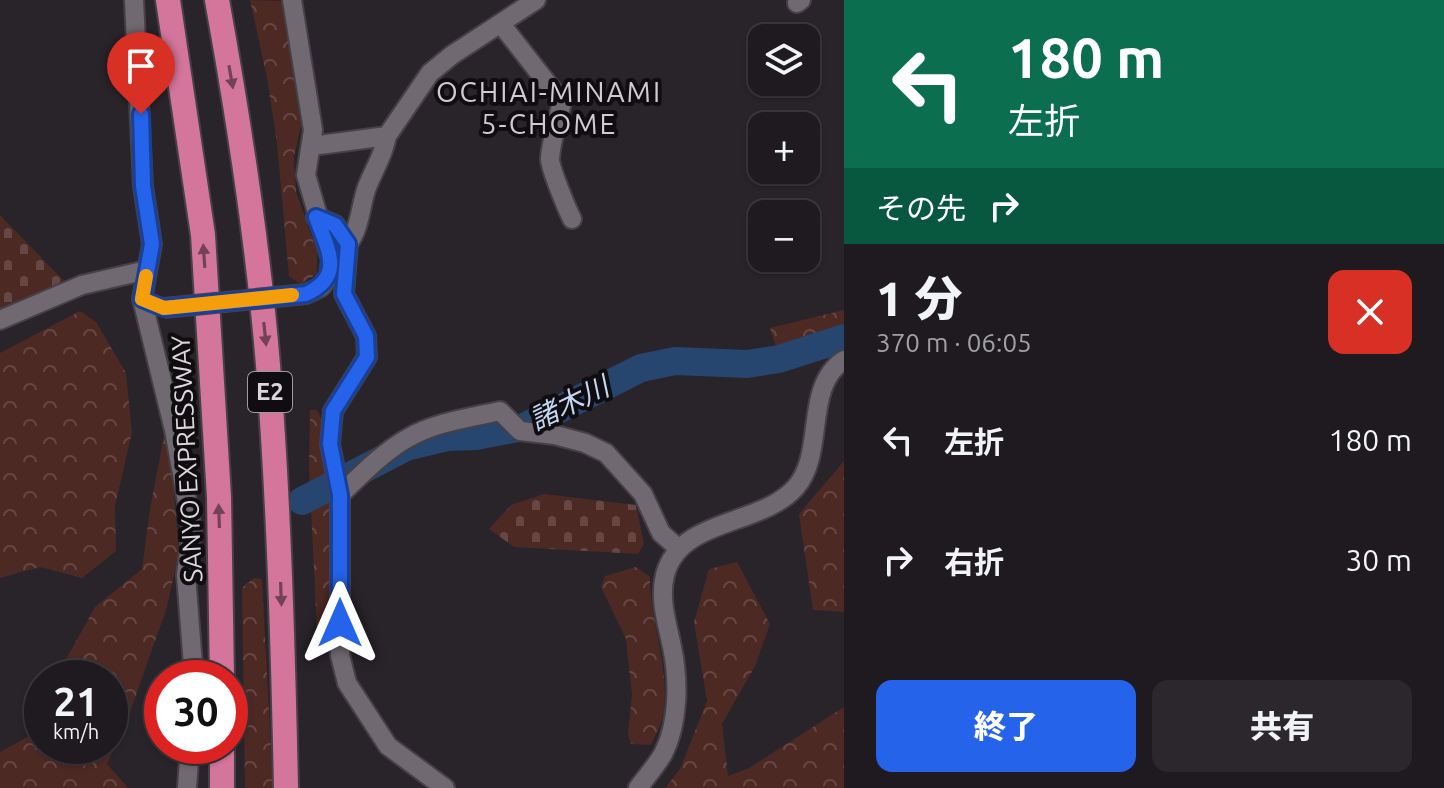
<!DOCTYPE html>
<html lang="ja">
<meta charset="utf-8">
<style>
:root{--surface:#1f1a20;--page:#2c272d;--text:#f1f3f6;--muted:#a1a1a5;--line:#3c383e;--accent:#2563eb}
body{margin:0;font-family:Ubuntu,"Noto Sans JP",sans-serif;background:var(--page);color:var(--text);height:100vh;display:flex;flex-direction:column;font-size:30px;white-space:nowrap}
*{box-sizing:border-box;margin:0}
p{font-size:26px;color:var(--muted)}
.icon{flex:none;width:44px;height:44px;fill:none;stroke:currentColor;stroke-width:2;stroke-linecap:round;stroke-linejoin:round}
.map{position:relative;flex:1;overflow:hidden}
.sheet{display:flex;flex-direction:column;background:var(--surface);width:600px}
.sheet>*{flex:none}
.guide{background:#0b6e4f;color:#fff;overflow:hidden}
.controls{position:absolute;left:748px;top:24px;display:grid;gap:16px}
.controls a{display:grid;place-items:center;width:72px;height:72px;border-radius:16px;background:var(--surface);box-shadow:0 2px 6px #0004,0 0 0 2px var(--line);font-size:40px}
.speed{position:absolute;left:24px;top:660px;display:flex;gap:16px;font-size:40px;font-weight:700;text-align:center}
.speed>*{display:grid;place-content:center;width:104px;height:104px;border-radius:50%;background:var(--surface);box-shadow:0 2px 6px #0004,0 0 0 2px var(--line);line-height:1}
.speed small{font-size:20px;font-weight:400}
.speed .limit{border:12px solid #d22;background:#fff;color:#111}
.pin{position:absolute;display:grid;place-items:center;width:68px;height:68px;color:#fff;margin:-82px -34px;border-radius:50% 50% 50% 0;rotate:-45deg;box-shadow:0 0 8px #0007}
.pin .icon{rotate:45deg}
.me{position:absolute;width:88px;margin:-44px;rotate:0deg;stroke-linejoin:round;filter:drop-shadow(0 0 6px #0008)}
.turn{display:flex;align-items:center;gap:28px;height:168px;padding:0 32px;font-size:36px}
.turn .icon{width:104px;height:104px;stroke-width:2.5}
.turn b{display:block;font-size:56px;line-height:68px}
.then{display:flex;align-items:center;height:76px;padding:0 32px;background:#0003;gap:16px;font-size:30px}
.round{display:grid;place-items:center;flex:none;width:84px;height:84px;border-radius:16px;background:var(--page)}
.head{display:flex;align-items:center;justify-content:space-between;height:136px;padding:0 32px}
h1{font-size:48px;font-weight:800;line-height:60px}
.action{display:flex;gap:16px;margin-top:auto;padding:16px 32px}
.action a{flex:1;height:92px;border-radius:16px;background:var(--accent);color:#fff;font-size:32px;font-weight:800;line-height:92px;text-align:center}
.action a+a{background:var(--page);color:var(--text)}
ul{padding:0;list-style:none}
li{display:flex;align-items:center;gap:24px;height:120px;padding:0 32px}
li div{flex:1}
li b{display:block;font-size:30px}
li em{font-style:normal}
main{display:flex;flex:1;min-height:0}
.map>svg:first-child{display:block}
</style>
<main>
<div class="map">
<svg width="844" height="788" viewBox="0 0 844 788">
<defs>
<pattern id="forest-crowns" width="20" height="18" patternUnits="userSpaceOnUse" patternTransform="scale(2)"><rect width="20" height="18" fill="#4d2924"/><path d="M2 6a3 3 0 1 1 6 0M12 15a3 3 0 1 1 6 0" fill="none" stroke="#664743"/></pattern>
<pattern id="cemetery-stones" width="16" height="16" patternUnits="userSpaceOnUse" patternTransform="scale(2)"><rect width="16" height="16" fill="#4d2924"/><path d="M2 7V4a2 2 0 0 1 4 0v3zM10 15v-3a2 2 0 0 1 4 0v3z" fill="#664743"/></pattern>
</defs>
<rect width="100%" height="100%" fill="#29232a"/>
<path fill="url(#forest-crowns)" d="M 250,0 L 282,1 L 301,126 L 294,157 L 296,192 L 317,251 L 317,274 L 300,284 L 289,276 L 277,143 L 267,78 Z
M 844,310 L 844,337 L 806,358 L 777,350 L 770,328 Z
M 80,311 L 96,322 L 126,373 L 132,432 L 115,506 L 116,551 L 82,578 L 40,567 L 0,578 L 0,353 Z
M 310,410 L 317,410 L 323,422 L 332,495 L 332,634 L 328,641 L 317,631 L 309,469 Z
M 165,431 L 173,482 L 179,552 L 167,607 L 130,712 L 107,764 L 128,788 L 0,788 L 0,752 L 42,729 L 42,746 L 110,746 L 110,678 L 61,678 L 64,663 L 95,607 L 142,569 L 150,509 Z
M 844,461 L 844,612 L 813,610 L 799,514 Z
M 737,562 L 770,624 L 755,666 L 722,724 L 728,776 L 749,768 L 844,707 L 844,788 L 665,788 L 680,769 L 707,701 L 694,622 L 709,569 Z
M 636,567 L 650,577 C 650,624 671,669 663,716 C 661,725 655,736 651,745 L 631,744 L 628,734 L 632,695 L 626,639 L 601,587 L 605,576 Z
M 254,578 L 262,579 L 273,788 L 245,788 L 242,588 Z"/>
<path fill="url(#cemetery-stones)" d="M 0,215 L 64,281 L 0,311 Z
M 544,494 L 636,505 L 644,544 L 638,554 L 514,547 L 489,529 L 511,505 Z"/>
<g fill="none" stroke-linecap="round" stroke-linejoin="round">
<path stroke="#26456f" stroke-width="28" d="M 302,501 L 406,447 L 448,437 L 476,436 L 524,427 L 641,368 L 675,361 L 747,364 L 779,359 L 844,338"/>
<defs>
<path id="street" d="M 134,0 L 143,186 L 152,244 L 142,299 L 174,430 L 192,529 L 186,575 L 194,678
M 292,0 L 313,130 L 306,175 L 331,260 L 329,277 L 321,287 L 306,294
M 797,3 L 801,0
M 501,24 L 562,102 C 558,120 551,141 550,159 C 550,168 567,209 572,219
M 312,146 L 387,136 L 430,73 L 452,55 L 536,0
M 316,217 L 335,225 L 348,244 L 344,294 L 366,336 L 367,357 L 333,411 L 330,444 L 340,495 L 340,655 L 347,683 L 388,746 L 445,788
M 348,244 C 360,228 360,209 366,190 C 373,170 383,158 387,136
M 0,320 L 82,285 L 147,270
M 340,495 C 361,475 383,452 408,438 C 436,422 469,418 500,411 L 520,431 L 555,435 L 585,443 L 606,453 L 643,494 L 661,533 L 678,548
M 187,788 L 190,746
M 638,788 C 646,777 656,766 663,754 C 679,723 679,680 672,647 C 667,623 659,599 665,575 C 680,517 761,527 796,487 C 826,452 803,387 844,360"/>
<path id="highway" d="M 168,0 L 203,235 L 219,497 L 222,678
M 217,0 C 239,121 258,243 268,365 C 279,506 283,647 286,788
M 222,788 L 222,746"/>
</defs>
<use href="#street" stroke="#464147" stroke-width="22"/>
<use href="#highway" stroke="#464147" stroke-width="28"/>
<use href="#street" stroke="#716972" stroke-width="18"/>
<use href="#highway" stroke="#d4769c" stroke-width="24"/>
<defs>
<path id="street-bridge" d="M 164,308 L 306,294"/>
</defs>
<use href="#street-bridge" stroke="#464147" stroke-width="22" stroke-linecap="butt"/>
<use href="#street-bridge" stroke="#716972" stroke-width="18"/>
</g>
<defs><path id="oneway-solid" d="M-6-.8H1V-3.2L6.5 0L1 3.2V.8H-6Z" transform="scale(2)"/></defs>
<g fill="#724256">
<use href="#oneway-solid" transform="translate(231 77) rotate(80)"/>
<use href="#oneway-solid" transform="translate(204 256) rotate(-94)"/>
<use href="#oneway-solid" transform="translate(265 334) rotate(84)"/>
<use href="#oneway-solid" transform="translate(219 516) rotate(-92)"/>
<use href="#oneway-solid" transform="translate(281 594) rotate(88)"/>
</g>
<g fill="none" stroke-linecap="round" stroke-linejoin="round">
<defs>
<path id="route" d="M 141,114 L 143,186 L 152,244 L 142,299 L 164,308 L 306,294 C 345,276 328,250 316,217 L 335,225 L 348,244 L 344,294 L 366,336 L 367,357 L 333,411 L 330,444 L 340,495 L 340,623"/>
</defs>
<use href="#route" stroke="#184099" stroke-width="20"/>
<use href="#route" stroke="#2563eb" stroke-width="14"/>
<path stroke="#f59e0b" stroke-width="14" d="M 146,276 L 142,299 L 164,308 L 292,295"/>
</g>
<g text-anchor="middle" stroke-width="8" stroke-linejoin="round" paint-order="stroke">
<rect fill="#100d11" stroke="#9e9a9e" stroke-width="2" x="248" y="372" width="44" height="40" rx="6"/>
<g font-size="24" font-weight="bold" fill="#dbd6db">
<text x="270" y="400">E2</text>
</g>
<g font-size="26" fill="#dbd6db" stroke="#100d11">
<text transform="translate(187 459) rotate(-93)" y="9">SANYO EXPRESSWAY</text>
</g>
<g font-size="28" letter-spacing="2" fill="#d2c9d3" stroke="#100d11">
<text x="549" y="102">OCHIAI-MINAMI<tspan x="549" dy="32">5-CHOME</tspan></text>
</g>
<g font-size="28" font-style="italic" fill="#c3d7f3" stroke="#100d11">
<text transform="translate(569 403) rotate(-26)" y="10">諸木川</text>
</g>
</g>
</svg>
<div class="controls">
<a><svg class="icon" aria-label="layers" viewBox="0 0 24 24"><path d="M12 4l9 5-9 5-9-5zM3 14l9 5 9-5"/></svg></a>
<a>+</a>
<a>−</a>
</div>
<div class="speed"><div>21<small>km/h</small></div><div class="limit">30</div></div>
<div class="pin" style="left:141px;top:114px;background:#d93025"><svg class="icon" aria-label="arrive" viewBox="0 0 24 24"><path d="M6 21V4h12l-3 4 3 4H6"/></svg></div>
<svg class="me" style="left:340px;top:623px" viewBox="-20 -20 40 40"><path d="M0-17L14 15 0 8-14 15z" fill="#2563eb" stroke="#fff" stroke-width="4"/></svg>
</div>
<section class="sheet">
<div class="guide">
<div class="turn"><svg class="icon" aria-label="left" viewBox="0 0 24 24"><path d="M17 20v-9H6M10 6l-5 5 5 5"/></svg><div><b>180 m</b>左折</div></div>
<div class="then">その先<svg class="icon" aria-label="right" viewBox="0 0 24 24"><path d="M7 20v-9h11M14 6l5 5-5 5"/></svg></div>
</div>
<div class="head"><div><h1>1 分</h1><p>370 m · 06:05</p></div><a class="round" style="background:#d93025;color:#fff"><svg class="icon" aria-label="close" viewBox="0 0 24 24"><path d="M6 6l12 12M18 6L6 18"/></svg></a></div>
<ul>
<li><svg class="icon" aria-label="left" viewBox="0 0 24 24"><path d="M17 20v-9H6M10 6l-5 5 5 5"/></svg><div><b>左折</b></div><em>180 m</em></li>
<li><svg class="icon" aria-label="right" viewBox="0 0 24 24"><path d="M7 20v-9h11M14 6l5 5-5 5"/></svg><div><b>右折</b></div><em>30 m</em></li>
</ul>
<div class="action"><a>終了</a><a>共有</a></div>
</section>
</main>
